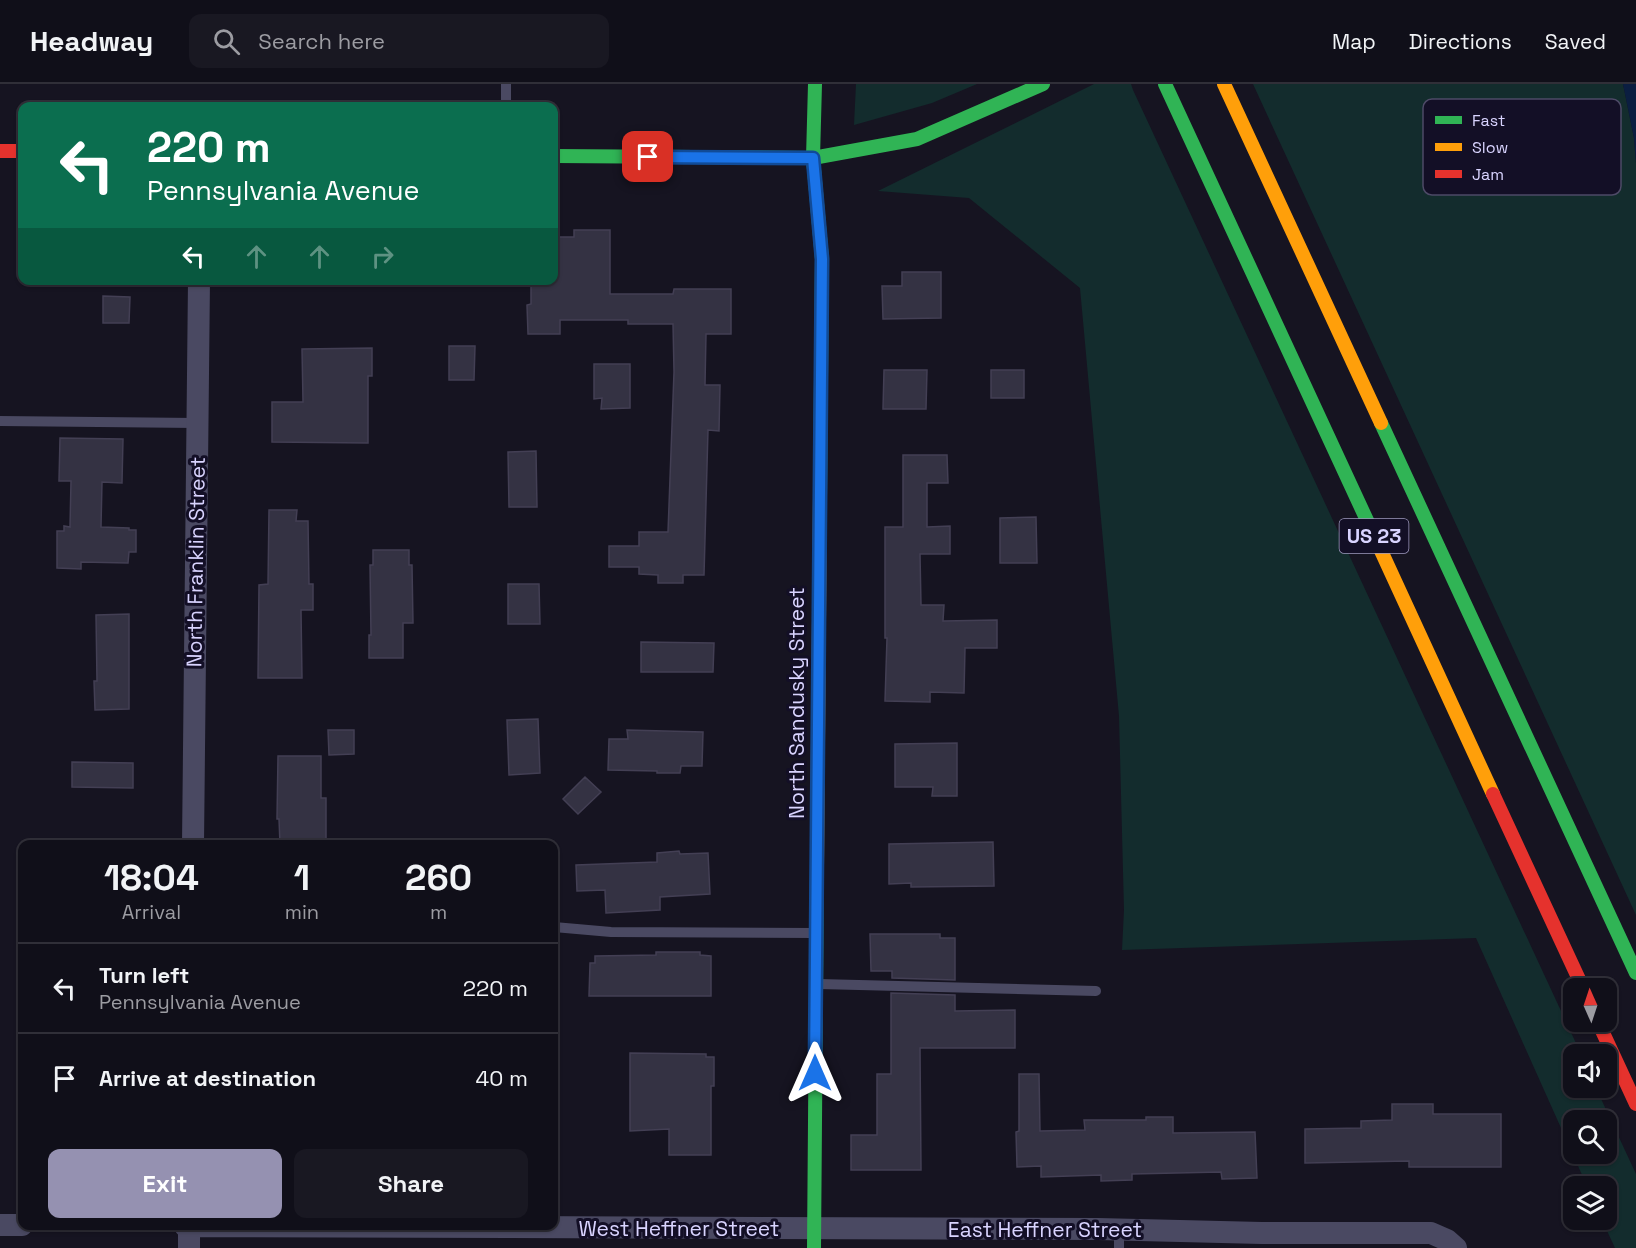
<!DOCTYPE html>
<style>
:root{--surface:#100f19;--page:#191822;--text:#f1f3f6;--muted:#9c9ca2;--line:#302f38;--accent:#9591b1}
body{margin:0;font-family:"Space Grotesk",sans-serif;background:var(--page);color:var(--text);height:100vh;display:flex;flex-direction:column;font-size:22px;white-space:nowrap}
*{box-sizing:border-box;margin:0}
p{font-size:20px;color:var(--muted)}
.icon{flex:none;width:33px;height:33px;fill:none;stroke:currentColor;stroke-width:2;stroke-linecap:round;stroke-linejoin:round}
.map{position:relative;flex:1;overflow:hidden}
.side{position:absolute;left:18px;top:756px;width:540px;height:390px;display:flex;flex-direction:column;background:var(--surface);border-radius:12px;box-shadow:0 2px 4px #0004,0 0 0 2px var(--line)}
.side>*{flex:none}
.banner{position:absolute;left:18px;top:18px;width:540px;height:183px;border-radius:12px;box-shadow:0 2px 4px #0004,0 0 0 2px var(--line);background:#0b6e4f;color:#fff;overflow:hidden}
.needle{width:39px;rotate:357deg}
.controls{position:absolute;left:1563px;top:894px;display:grid;gap:12px}
.controls a{display:grid;place-items:center;width:54px;height:54px;border-radius:12px;background:var(--surface);box-shadow:0 2px 4px #0004,0 0 0 2px var(--line);font-size:30px}
.pin{position:absolute;display:grid;place-items:center;width:51px;height:51px;color:#fff;margin:-26px;border-radius:12px;box-shadow:0 3px 9px #0006}
.me{position:absolute;width:66px;margin:-33px;rotate:0deg;stroke-linejoin:round;filter:drop-shadow(0 0 4px #0008)}
.turn{display:flex;align-items:center;gap:21px;height:126px;padding:0 30px;font-size:27px}
.turn .icon{width:78px;height:78px;stroke-width:2.5}
.turn b{display:block;font-size:42px;line-height:51px}
.lanes{display:flex;align-items:center;height:57px;padding:0 30px;background:#0003;justify-content:center;gap:30px;direction:ltr}
.lanes .off{opacity:.35}
.eta{display:flex;justify-content:space-evenly;align-items:center;height:102px;text-align:center}
.eta b{font-size:36px;font-weight:600;line-height:42px}
.button{display:flex;gap:12px;margin-top:auto;padding:12px 30px}
.button a{flex:1;height:69px;border-radius:12px;background:var(--accent);color:#fff;font-size:24px;font-weight:600;line-height:69px;text-align:center}
.button a+a{background:var(--page);color:var(--text)}
ul{padding:0;list-style:none}
li{display:flex;align-items:center;gap:18px;height:90px;padding:0 30px;border-top:2px solid var(--line)}
li div{flex:1}
li b{display:block;font-size:22px}
li em{font-style:normal}
header{display:flex;align-items:center;gap:36px;box-sizing:border-box;height:84px;padding:0 30px;background:var(--surface);border-bottom:2px solid var(--line)}
header strong{font-size:28px}
nav{display:flex;gap:33px;margin-inline-start:auto;font-size:21px}
.search{width:420px;height:54px;background:var(--page);display:flex;align-items:center;gap:15px;box-sizing:border-box;padding:0 21px;border-radius:12px;color:var(--muted);font-size:22px}
.map>svg:first-child{display:block}
</style>
<header>
<strong>Headway</strong>
<div class="search"><svg class="icon" aria-label="search" viewBox="0 0 24 24"><circle cx="10" cy="10" r="6"/><path d="M15 15l6 6"/></svg>Search here</div>
<nav><a>Map</a><a>Directions</a><a>Saved</a></nav>
</header>
<div class="map">
<svg width="1636" height="1164" viewBox="0 0 1636 1164">
<rect width="100%" height="100%" fill="#161421"/>
<path fill="#132c2d" fill-rule="evenodd" d="M 856,0 L 977,0 L 932,19 L 854,41 Z
M 1094,0 L 1131,0 L 1133,6 L 1581,970 L 1574,970 L 1574,1004 L 1596,1004 L 1636,1090 L 1636,1164 L 1615,1164 L 1602,1136 L 1606,1136 L 1606,1102 L 1587,1102 L 1476,854 L 1122,866 L 1124,826 L 1119,632 L 1080,204 L 969,114 L 878,107 ZM 1606,1036 L 1606,1070 L 1574,1070 L 1574,1036 Z
M 1253,0 L 1623,0 L 1634,54 L 1636,79 L 1636,831 Z"/>
<path fill="#0b1e41" d="M 1623,0 L 1636,0 L 1636,79 L 1634,54 Z"/>
<path fill="#343243" stroke="#433f54" stroke-width="1.5" d="M 574,146 L 610,146 L 610,210 L 673,210 L 674,205 L 731,205 L 731,250 L 706,250 L 705,301 L 720,301 L 719,347 L 708,346 L 704,491 L 683,491 L 683,499 L 658,499 L 658,491 L 639,490 L 639,483 L 609,483 L 609,462 L 639,462 L 639,448 L 668,448 L 674,288 L 673,240 L 628,240 L 628,236 L 560,236 L 560,250 L 528,250 L 527,221 L 531,220 L 531,196 L 554,196 L 554,153 L 574,153 Z
M 902,188 L 941,188 L 941,234 L 883,235 L 882,202 L 902,202 Z
M 103,212 L 130,213 L 129,239 L 103,239 Z
M 449,262 L 475,262 L 474,296 L 449,296 Z
M 372,264 L 372,292 L 368,292 L 368,359 L 272,358 L 272,318 L 303,318 L 302,265 Z
M 594,280 L 630,280 L 630,324 L 601,325 L 602,314 L 594,315 Z
M 884,286 L 927,286 L 926,325 L 883,325 Z
M 991,286 L 1024,286 L 1024,314 L 991,314 Z
M 60,354 L 123,355 L 122,399 L 102,398 L 101,443 L 129,444 L 129,446 L 136,446 L 136,468 L 129,468 L 128,479 L 81,478 L 81,485 L 57,484 L 57,447 L 64,447 L 64,442 L 70,443 L 71,397 L 59,397 Z
M 536,367 L 537,423 L 509,423 L 508,368 Z
M 903,371 L 947,371 L 948,399 L 927,399 L 927,443 L 950,442 L 950,470 L 920,470 L 921,521 L 944,521 L 943,537 L 997,536 L 997,564 L 965,564 L 964,609 L 930,608 L 930,618 L 885,617 L 887,554 L 885,554 L 885,443 L 903,443 Z
M 269,426 L 297,426 L 296,437 L 308,437 L 309,500 L 313,500 L 313,526 L 301,526 L 302,594 L 258,594 L 259,501 L 268,500 Z
M 1036,433 L 1037,479 L 1000,479 L 1000,434 Z
M 373,466 L 409,466 L 409,481 L 412,481 L 413,539 L 403,539 L 403,574 L 369,574 L 369,551 L 371,551 L 370,481 L 373,481 Z
M 508,500 L 539,500 L 540,540 L 508,540 Z
M 129,530 L 129,625 L 95,626 L 94,597 L 97,597 L 96,531 Z
M 641,558 L 714,559 L 713,588 L 641,588 Z
M 538,635 L 540,689 L 509,691 L 507,636 Z
M 328,646 L 354,646 L 354,670 L 329,671 Z
M 627,646 L 703,648 L 702,682 L 681,682 L 680,689 L 657,689 L 657,687 L 608,686 L 609,655 L 628,655 Z
M 957,659 L 957,712 L 932,712 L 933,703 L 895,703 L 895,660 Z
M 278,672 L 321,672 L 321,714 L 326,714 L 326,760 L 280,760 L 279,735 L 277,735 Z
M 72,678 L 133,679 L 133,704 L 72,703 Z
M 585,693 L 601,708 L 578,730 L 563,715 Z
M 993,758 L 994,802 L 911,803 L 911,799 L 889,800 L 889,760 Z
M 679,767 L 680,770 L 708,769 L 710,810 L 660,813 L 660,826 L 606,829 L 605,806 L 577,807 L 576,781 L 657,778 L 657,769 Z
M 870,850 L 940,850 L 940,854 L 955,854 L 955,896 L 892,894 L 892,887 L 871,887 Z
M 656,868 L 700,868 L 700,871 L 711,872 L 711,912 L 589,912 L 590,879 L 595,879 L 595,872 L 656,871 Z
M 891,909 L 955,911 L 955,927 L 1015,926 L 1015,964 L 920,964 L 921,1086 L 851,1086 L 851,1051 L 877,1051 L 877,990 L 891,990 Z
M 630,969 L 706,970 L 706,973 L 714,973 L 714,1002 L 711,1002 L 711,1071 L 669,1071 L 669,1045 L 630,1047 Z
M 1019,990 L 1039,990 L 1040,1047 L 1085,1046 L 1084,1036 L 1146,1036 L 1146,1033 L 1173,1033 L 1173,1049 L 1255,1048 L 1257,1094 L 1222,1095 L 1221,1088 L 1132,1090 L 1132,1096 L 1101,1097 L 1101,1091 L 1041,1093 L 1041,1082 L 1017,1083 L 1016,1048 L 1019,1047 Z
M 1392,1020 L 1433,1020 L 1433,1030 L 1501,1030 L 1501,1083 L 1409,1083 L 1409,1077 L 1305,1079 L 1305,1045 L 1361,1044 L 1361,1037 L 1392,1036 Z"/>
<g fill="none" stroke-linecap="round" stroke-linejoin="round">
<path stroke="#4a4962" stroke-width="10" d="M 506,22 L 506,0
M 0,337 L 197,339
M 554,843 L 611,848 L 814,849
M 819,900 L 1096,907
M 1119,1164 L 1119,1146"/>
<path stroke="#4a4962" stroke-width="22" d="M 193,760 L 199,196
M 0,1141 L 22,1141
M 185,1142 L 1098,1145 L 1262,1149 L 1431,1149 L 1447,1156 L 1456,1164
M 189,1164 L 189,1142"/>
<path stroke="#30b455" stroke-width="14" d="M 815,0 L 813,74 L 822,175 L 820,414
M 1165,0 L 1377,458
M 554,72 L 813,74
M 813,74 L 917,55 L 1043,0
M 1381,339 L 1636,889
M 814,1164 L 817,783"/>
<path stroke="#ff9f0a" stroke-width="14" d="M 1224,0 L 1381,339
M 1377,458 L 1493,710
M 817,783 L 820,414"/>
<path stroke="#e5322d" stroke-width="14" d="M 0,67 L 22,67
M 1493,710 L 1583,904
M 1598,938 L 1636,1020"/>
</g>
<g fill="none" stroke-linecap="round" stroke-linejoin="round">
<defs>
<path id="route" d="M 648,73 L 813,74 L 822,175 L 815,989"/>
</defs>
<use href="#route" stroke="#114b97" stroke-width="15"/>
<use href="#route" stroke="#1a73e8" stroke-width="10"/>
</g>
<g text-anchor="middle" stroke-width="6" stroke-linejoin="round" paint-order="stroke">
<rect fill="#130f26" stroke="#9e99be" stroke-width="1.5" x="1339.5" y="435" width="69" height="34" rx="4.5"/>
<g font-size="20" font-weight="bold" fill="#d9d4ff">
<text x="1374" y="459">US 23</text>
</g>
<g font-size="21" fill="#d9d4ff" stroke="#130f26">
<text transform="translate(196 478) rotate(-89)" y="7">North Franklin Street</text>
<text transform="translate(797 619) rotate(-90)" y="7">North Sandusky Street</text>
<text x="679" y="1152">West Heffner Street</text>
<text x="1045" y="1153">East Heffner Street</text>
</g>
</g>
<rect x="1423" y="15" width="198" height="96" rx="9" fill="#130f26" stroke="#4e4a67" stroke-width="1.5"/>
<rect x="1435" y="32" width="27" height="8" fill="#30b455"/>
<rect x="1435" y="59" width="27" height="8" fill="#ff9f0a"/>
<rect x="1435" y="86" width="27" height="8" fill="#e5322d"/>
<g font-size="16" fill="#d9d4ff">
<text x="1472" y="42">Fast</text>
<text x="1472" y="69">Slow</text>
<text x="1472" y="96">Jam</text>
</g>
</svg>
<div class="controls">
<a><svg class="needle" viewBox="-14 -14 28 28"><path d="M0-13l5 13h-10z" fill="#e53935"/><path d="M0 13l5-13h-10z" fill="#9c9ca2"/></svg></a>
<a><svg class="icon" aria-label="sound" viewBox="0 0 24 24"><path d="M4 9h4l5-4v14l-5-4H4zM17 9q2 3 0 6"/></svg></a>
<a><svg class="icon" aria-label="search" viewBox="0 0 24 24"><circle cx="10" cy="10" r="6"/><path d="M15 15l6 6"/></svg></a>
<a><svg class="icon" aria-label="layers" viewBox="0 0 24 24"><path d="M12 4l9 5-9 5-9-5zM3 14l9 5 9-5"/></svg></a>
</div>
<div class="pin" style="left:648px;top:73px;background:#d93025"><svg class="icon" aria-label="arrive" viewBox="0 0 24 24"><path d="M6 21V4h12l-3 4 3 4H6"/></svg></div>
<svg class="me" style="left:815px;top:989px" viewBox="-20 -20 40 40"><path d="M0-17L14 15 0 8-14 15z" fill="#1a73e8" stroke="#fff" stroke-width="4"/></svg>
<div class="banner">
<div class="turn"><svg class="icon" aria-label="left" viewBox="0 0 24 24"><path d="M17 20v-9H6M10 6l-5 5 5 5"/></svg><div><b>220 m</b>Pennsylvania Avenue</div></div>
<div class="lanes"><svg class="icon" aria-label="left" viewBox="0 0 24 24"><path d="M17 20v-9H6M10 6l-5 5 5 5"/></svg><svg class="icon off" aria-label="ahead" viewBox="0 0 24 24"><path d="M12 20V5M6 11l6-6 6 6"/></svg><svg class="icon off" aria-label="ahead" viewBox="0 0 24 24"><path d="M12 20V5M6 11l6-6 6 6"/></svg><svg class="icon off" aria-label="right" viewBox="0 0 24 24"><path d="M7 20v-9h11M14 6l5 5-5 5"/></svg></div>
</div>
<section class="side">
<div class="eta">
<div><b>18:04</b><p>Arrival</p></div>
<div><b>1</b><p>min</p></div>
<div><b>260</b><p>m</p></div>
</div>
<ul>
<li><svg class="icon" aria-label="left" viewBox="0 0 24 24"><path d="M17 20v-9H6M10 6l-5 5 5 5"/></svg><div><b>Turn left</b><p>Pennsylvania Avenue</p></div><em>220 m</em></li>
<li><svg class="icon" aria-label="arrive" viewBox="0 0 24 24"><path d="M6 21V4h12l-3 4 3 4H6"/></svg><div><b>Arrive at destination</b></div><em>40 m</em></li>
</ul>
<div class="button"><a>Exit</a><a>Share</a></div>
</section>
</div>
